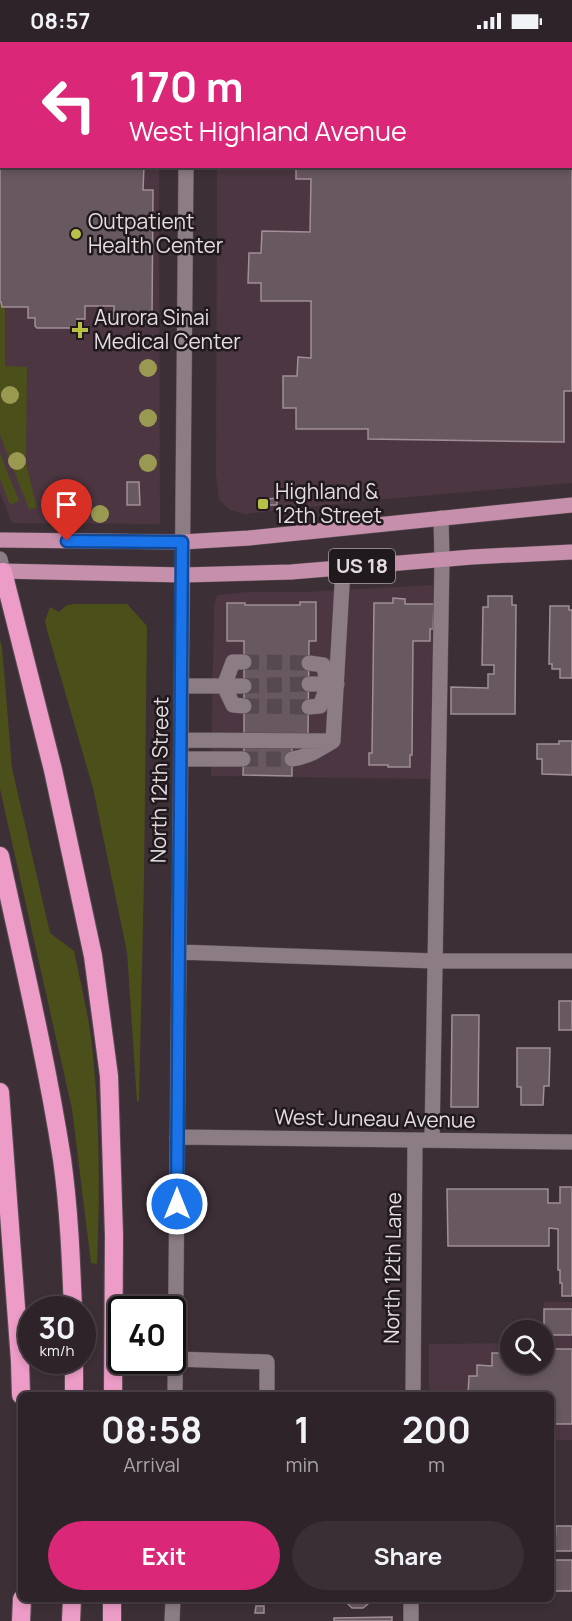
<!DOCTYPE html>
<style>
:root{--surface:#2e2328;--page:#3a2f34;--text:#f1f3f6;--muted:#a7a4a8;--line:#494045;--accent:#db2777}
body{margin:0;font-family:Manrope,sans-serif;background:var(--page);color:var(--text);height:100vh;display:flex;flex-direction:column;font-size:22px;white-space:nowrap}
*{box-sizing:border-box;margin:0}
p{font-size:20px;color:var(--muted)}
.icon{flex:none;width:33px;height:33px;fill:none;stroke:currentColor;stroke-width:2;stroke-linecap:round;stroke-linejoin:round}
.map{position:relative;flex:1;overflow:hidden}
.drawer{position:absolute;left:18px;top:1350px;width:536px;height:210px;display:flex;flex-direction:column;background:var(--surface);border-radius:9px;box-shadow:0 3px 9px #0003,0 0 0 2px var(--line)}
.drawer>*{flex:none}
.top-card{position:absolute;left:0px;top:0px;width:573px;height:126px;box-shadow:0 3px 9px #0003,0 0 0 2px var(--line);background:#db2777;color:#fff;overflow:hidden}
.buttons{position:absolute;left:500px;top:1278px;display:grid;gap:12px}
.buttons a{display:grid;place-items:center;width:54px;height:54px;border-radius:50%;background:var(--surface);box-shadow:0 3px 9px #0003,0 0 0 2px var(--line);font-size:30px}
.speed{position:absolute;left:18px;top:1254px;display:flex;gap:12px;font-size:30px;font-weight:700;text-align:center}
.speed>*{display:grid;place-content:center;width:78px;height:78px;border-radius:50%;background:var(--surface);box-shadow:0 3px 9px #0003,0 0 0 2px var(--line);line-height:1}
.speed small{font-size:15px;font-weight:400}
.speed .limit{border:3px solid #111;border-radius:9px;background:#fff;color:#111}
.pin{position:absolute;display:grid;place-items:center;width:51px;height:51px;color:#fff;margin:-62px -26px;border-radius:50% 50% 50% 0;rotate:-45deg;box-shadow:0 0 6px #0007}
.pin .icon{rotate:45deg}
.me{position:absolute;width:66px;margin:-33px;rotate:0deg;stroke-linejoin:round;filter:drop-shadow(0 0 4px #0008)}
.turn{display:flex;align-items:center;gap:21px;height:126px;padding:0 30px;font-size:27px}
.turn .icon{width:78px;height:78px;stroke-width:2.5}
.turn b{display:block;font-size:42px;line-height:51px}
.eta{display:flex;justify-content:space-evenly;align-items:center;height:102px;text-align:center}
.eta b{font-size:36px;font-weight:700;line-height:42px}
.action{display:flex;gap:12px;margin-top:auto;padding:12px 30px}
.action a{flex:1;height:69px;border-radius:36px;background:var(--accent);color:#fff;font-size:24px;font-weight:700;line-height:69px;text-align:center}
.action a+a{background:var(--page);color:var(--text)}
.status{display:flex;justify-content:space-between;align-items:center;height:42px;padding:0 30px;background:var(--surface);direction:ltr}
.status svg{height:16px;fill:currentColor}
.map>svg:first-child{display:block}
</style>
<div class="status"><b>08:57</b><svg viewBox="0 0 49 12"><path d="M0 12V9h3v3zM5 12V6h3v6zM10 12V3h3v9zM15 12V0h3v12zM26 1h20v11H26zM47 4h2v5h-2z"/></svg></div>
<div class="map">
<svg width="572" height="1579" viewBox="0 0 572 1579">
<rect width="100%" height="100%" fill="#3d2f36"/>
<path fill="#4b3641" d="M 0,0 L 159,0 L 159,2 L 2,2 L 2,124 L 159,125 L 160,482 L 12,481 L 0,451 Z
M 572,26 L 572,441 L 374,458 L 245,472 L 230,468 L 219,458 L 216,433 L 217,125 L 572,124 Z
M 433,543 L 430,737 L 211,734 L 214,564 L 217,553 L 248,550 L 303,550 Z
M 544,1260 L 572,1260 L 572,1398 L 551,1398 L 550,1353 L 429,1353 L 429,1302 L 510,1301 L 510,1322 L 543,1322 Z"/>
<path fill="#4b4f1a" d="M 0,260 L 2,265 L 5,265 L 5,324 L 27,325 L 26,421 L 37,466 L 29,467 L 0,393 Z
M 0,411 L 19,459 L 10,463 L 0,437 Z
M 74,562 L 127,562 L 147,584 L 144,836 L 139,1059 L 137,1059 L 127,910 L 93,746 L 47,588 L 45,579 L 50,565 L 59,570 L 67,563 Z
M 0,598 L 2,605 L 12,726 L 50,891 L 74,909 C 80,938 87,967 91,995 C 100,1070 100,1147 97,1222 L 91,1221 L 72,1067 L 0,747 Z"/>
<path fill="#685860" stroke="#a08f97" stroke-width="1.5" d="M 0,0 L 2,0 L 2,37 L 0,37 Z
M 0,37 L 2,37 L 2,124 L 144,124 L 143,148 L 153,148 L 152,277 L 114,277 L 114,264 L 85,264 L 85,277 L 77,277 L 78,286 L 37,286 L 35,284 L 35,276 L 28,276 L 28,265 L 2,265 L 1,260 L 0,260 Z
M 572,106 L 572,349 L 564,349 L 564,400 L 368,397 L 368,387 L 296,387 L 296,366 L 283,366 L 283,334 L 297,334 L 298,315 L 311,316 L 311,259 L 261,259 L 261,241 L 248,241 L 249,211 L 261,211 L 262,189 L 310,190 L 311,137 L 296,137 L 296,124 L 572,124 Z
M 127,440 L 139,440 L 140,463 L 127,463 Z
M 277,456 L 277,463 L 269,463 L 268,457 Z
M 488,554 L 512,554 L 512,563 L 516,563 L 515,672 L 451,672 L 451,645 L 488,646 L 488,632 L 494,632 L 494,623 L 482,623 L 483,565 L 488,565 Z
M 393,556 L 405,557 L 405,562 L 434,562 L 433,587 L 430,587 L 430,599 L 413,599 L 412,713 L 410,713 L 410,725 L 388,725 L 388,723 L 369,723 L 369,711 L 372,711 L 374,561 L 393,561 Z
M 300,560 L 316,560 L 316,599 L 309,599 L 308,695 L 244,695 L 244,599 L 227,599 L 227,561 L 245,561 L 245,563 L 300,563 Z
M 550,564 L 569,564 L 569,568 L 572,568 L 572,636 L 560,636 L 560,627 L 552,627 L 552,622 L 549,622 Z
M 559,699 L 572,699 L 572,733 L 542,732 L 542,717 L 537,717 L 537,702 L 559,702 Z
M 244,703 L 292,704 L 292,734 L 243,733 Z
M 559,959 L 572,959 L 572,988 L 559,988 Z
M 452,973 L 479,973 L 478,1065 L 451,1065 Z
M 517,1006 L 550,1006 L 549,1044 L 544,1044 L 543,1063 L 521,1063 L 521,1045 L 517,1045 Z
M 560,1145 L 572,1145 L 572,1254 L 562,1254 L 562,1241 L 560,1241 L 560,1228 L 558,1228 L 558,1187 L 549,1186 L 549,1204 L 448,1204 L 447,1147 L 548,1147 L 548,1161 L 560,1161 Z
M 544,1267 L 572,1267 L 572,1293 L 544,1293 Z
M 547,1307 L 572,1307 L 572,1382 L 550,1382 L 550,1353 L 468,1353 L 469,1334 L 477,1334 L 477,1323 L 492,1324 L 492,1311 L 510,1311 L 510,1322 L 543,1322 L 543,1311 L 547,1311 Z
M 556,1484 L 572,1484 L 572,1509 L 550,1509 L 550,1500 L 555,1500 Z
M 555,1518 L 572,1518 L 572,1549 L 554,1549 Z
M 349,1557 L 368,1557 L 368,1562 L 363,1566 L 352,1566 L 348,1562 Z
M 256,1564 L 264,1564 L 264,1571 L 255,1571 Z
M 392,1575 L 392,1579 L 334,1579 L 334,1576 Z"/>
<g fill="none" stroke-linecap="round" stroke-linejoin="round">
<path stroke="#56494f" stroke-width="15" stroke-dasharray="15 8" stroke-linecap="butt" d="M 244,620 L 309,621
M 244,644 L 309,642
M 244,664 L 309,665
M 243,717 L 292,717"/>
<defs>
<path id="minor" d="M 187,2 L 187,0
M 0,517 L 3,530
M 309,642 L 337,642
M 182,644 L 244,644
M 244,664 L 233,663 L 224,644 L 233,620 L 244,620
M 309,665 L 320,664 L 328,642 L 323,623 L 309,621
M 181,698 L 333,699 L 343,526
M 181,717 L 243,717
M 292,717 C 308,715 320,707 333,699
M 179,910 L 435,919 L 572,919
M 177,1095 L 572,1100
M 432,1098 L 442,517 L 441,476
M 176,1317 L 267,1320 L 267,1353
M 175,1353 L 186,124
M 413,1353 L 415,1098
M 172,1579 L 173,1557
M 411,1579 L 411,1557"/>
<path id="major" d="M 0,498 L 182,500 L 249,496 L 572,463
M 0,529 L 183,533 L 291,530 L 472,515 L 572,510"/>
<path id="highway" d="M 3,530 L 53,728 L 93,914 L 109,1034 L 114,1194 L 113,1353
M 0,814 C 22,915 46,1015 62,1117 C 69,1167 71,1217 73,1268
M 0,1050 L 20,1319 L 21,1353
M 74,1318 L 74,1353
M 21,1579 L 22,1557
M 71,1579 L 72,1557
M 112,1579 L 112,1557"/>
</defs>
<use href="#minor" stroke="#5a4e54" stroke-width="16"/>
<use href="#major" stroke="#5a4e54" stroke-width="16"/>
<use href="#highway" stroke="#5a4e54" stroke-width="20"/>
<use href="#minor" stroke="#8c7c84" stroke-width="15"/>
<use href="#major" stroke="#c68fac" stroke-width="15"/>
<use href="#highway" stroke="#ec9cc6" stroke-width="18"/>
</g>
<g fill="#999951">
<circle cx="148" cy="326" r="9"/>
<circle cx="10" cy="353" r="9"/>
<circle cx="148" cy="376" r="9"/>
<circle cx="17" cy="419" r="9"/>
<circle cx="148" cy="421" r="9"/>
<circle cx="100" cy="472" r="9"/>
</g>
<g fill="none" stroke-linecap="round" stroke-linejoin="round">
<defs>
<path id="route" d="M 67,499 L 182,500 L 177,1162"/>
</defs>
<use href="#route" stroke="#114b97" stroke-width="15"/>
<use href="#route" stroke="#1a73e8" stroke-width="10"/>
</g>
<g fill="#b8c147" stroke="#20191d" stroke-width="2">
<circle cx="76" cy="192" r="6"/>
<path d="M77 279h6v6h6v6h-6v6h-6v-6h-6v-6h6z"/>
<rect x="257" y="456" width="12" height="12" rx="3"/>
</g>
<g text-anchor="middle" stroke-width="5" stroke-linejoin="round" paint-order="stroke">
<rect fill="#20191d" stroke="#a9a1a5" stroke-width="1.5" x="329" y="507" width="66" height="34" rx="4.5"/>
<g font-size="20" font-weight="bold" fill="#e4dbdf">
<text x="362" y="531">US 18</text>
</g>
<g font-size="21" fill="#e4dbdf" stroke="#20191d" text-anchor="start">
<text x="88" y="187">Outpatient<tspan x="88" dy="24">Health Center</tspan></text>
<text x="94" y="283">Aurora Sinai<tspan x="94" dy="24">Medical Center</tspan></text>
<text x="275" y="457">Highland &amp;<tspan x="275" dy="24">12th Street</tspan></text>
</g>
<g font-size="21" fill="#e4dbdf" stroke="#20191d">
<text transform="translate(160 738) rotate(-89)" y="7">North 12th Street</text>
<text transform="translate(375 1077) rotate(1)" y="7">West Juneau Avenue</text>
<text transform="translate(393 1226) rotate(-89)" y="7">North 12th Lane</text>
</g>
</g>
</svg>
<div class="buttons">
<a><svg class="icon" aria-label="search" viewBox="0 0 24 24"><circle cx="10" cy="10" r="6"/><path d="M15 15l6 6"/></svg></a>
</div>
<div class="speed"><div>30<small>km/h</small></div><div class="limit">40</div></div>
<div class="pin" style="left:67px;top:499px;background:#d93025"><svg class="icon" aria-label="arrive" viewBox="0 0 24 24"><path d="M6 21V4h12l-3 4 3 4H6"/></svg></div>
<svg class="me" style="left:177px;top:1162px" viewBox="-20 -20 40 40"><circle r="17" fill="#1a73e8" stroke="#fff" stroke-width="3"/><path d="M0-11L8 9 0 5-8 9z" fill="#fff"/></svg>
<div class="top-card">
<div class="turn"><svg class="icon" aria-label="left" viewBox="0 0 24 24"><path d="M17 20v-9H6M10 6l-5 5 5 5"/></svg><div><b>170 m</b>West Highland Avenue</div></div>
</div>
<section class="drawer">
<div class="eta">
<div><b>08:58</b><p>Arrival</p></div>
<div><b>1</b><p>min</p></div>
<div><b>200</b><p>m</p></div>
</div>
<div class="action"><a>Exit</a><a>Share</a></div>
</section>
</div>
